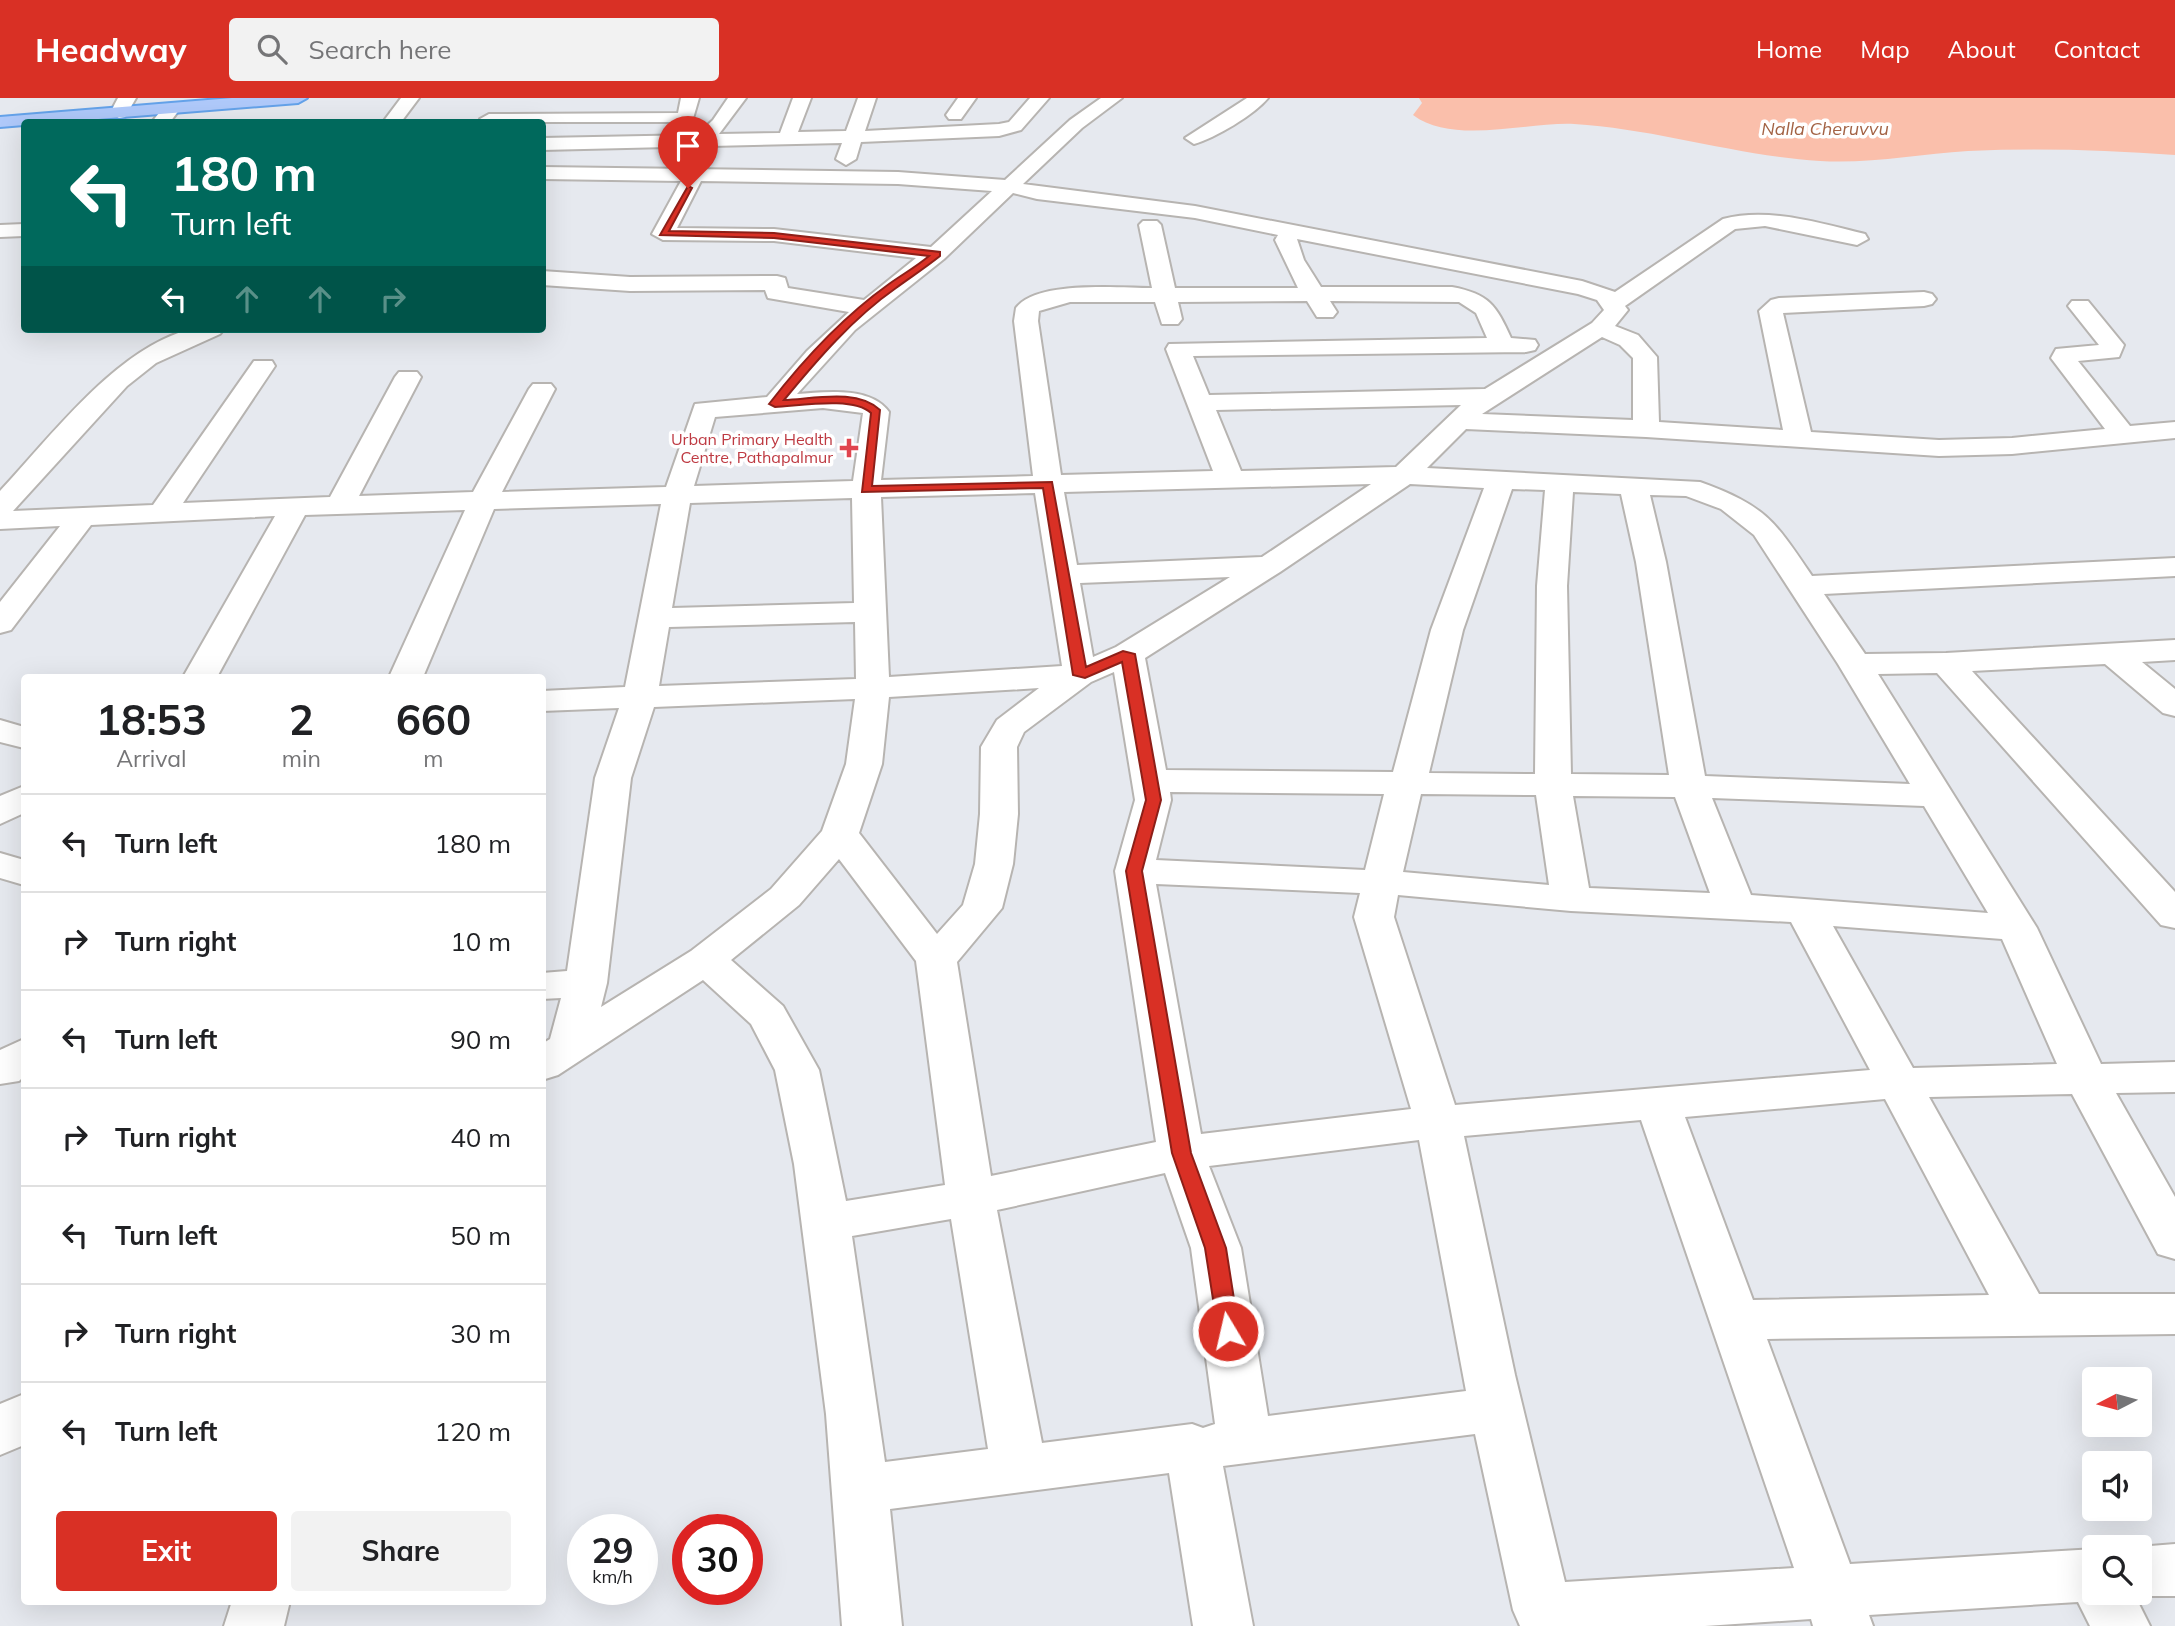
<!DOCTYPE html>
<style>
:root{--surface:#fff;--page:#f2f2f2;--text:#202124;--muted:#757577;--line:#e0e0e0;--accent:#d93025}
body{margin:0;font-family:Mulish,sans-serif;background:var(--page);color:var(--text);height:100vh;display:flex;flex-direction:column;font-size:26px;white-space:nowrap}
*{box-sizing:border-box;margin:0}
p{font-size:23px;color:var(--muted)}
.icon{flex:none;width:38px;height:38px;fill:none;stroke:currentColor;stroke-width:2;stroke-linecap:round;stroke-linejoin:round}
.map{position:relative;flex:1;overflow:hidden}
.details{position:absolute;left:21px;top:576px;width:525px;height:931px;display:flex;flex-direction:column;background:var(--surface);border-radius:7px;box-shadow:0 7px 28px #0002}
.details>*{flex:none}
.banner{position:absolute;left:21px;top:21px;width:525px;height:214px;border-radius:7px;box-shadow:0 7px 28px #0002;background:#00695c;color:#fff;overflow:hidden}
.needle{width:46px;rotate:264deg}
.fabs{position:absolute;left:2082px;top:1269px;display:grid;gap:14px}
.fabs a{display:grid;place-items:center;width:70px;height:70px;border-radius:7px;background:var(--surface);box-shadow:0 7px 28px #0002;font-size:35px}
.speed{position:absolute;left:567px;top:1416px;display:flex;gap:14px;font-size:35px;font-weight:700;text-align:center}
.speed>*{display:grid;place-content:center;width:91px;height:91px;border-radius:50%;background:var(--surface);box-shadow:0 7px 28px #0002;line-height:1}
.speed small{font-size:18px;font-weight:400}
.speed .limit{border:10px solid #d22;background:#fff;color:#111}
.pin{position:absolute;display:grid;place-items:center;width:60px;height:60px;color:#fff;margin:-72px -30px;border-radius:50% 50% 50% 0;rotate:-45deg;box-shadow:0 0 7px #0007}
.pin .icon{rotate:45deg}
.me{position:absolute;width:77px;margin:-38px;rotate:351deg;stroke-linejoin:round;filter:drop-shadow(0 0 5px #0008)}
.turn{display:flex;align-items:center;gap:24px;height:147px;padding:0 35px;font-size:32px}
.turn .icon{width:91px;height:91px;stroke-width:2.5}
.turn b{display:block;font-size:49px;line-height:60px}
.lanes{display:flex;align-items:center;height:66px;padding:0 35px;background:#0003;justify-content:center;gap:35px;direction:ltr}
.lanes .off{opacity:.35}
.eta{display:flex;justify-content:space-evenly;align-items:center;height:119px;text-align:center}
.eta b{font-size:42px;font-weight:700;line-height:49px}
.primary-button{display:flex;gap:14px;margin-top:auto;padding:14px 35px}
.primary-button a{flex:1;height:80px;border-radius:7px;background:var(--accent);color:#fff;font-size:28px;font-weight:700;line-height:80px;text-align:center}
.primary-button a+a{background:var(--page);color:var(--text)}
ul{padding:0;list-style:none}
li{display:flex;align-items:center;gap:21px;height:98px;padding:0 35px;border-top:2px solid var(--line)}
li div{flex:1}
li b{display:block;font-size:26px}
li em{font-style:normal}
header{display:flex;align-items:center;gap:42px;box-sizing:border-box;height:98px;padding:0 35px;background:var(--accent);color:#fff}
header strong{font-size:33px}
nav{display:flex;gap:38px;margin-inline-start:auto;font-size:24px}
.search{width:490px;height:63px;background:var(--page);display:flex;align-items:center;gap:18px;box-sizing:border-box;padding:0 24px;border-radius:7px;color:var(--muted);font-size:26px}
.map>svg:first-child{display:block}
</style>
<header>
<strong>Headway</strong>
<div class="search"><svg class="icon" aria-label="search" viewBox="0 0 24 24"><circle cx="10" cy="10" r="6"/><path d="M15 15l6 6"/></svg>Search here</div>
<nav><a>Home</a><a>Map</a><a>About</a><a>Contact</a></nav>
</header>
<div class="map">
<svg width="2175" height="1528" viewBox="0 0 2175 1528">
<rect width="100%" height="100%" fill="#e6e9ef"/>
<path fill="#fabfab" d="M 1419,0 L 2175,0 L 2175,57 C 2106,52 2037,50 1968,53 C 1919,56 1870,66 1820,63 C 1737,58 1657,31 1574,26 C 1525,24 1453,47 1413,17 L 1422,5 Z"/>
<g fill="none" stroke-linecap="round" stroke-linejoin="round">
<defs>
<path id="minor" d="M 118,0 L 136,0 L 125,19 L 119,20 L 110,15 Z
M 401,0 L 419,0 L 401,24 L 383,24 Z
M 681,0 L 699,0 L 692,24 L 482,24 L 480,21 L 489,16 L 678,15 Z
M 728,0 L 746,0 L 719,36 L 780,35 L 793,0 L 811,0 L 798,34 L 846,33 L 858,0 L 876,0 L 865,33 L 999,26 L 1009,24 L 1030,0 L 1049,0 L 1021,32 L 999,38 L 861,44 L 856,61 L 846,67 L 836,61 L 842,45 L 542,52 L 542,40 L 697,37 L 713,22 Z
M 958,0 L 976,0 L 961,21 L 949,21 L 946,17 Z
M 1101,0 L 1122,0 L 1082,30 L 1023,86 L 1195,108 L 1582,183 L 1615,194 L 1723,121 C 1768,109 1820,125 1865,136 L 1868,141 L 1857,147 L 1765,128 L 1735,131 L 1625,208 L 1628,212 L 1615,228 L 1638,237 L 1657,259 L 1659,324 L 1783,332 L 1759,213 L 1771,202 L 1779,200 L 1924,194 L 1932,196 L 1936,201 L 1932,206 L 1924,208 L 1783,215 L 1811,334 L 1939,342 L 2012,340 L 2105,331 L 2051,260 L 2056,251 L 2099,247 L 2068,208 L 2072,203 L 2088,203 L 2124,247 L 2119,259 L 2078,263 L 2130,328 L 2175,324 L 2175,340 L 2012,356 L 1939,358 L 1646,339 L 1466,331 L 1427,370 L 1700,384 C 1766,408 1774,422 1812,478 L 2175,460 L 2175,478 L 1824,496 L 1865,556 L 1946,555 L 2175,542 L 2175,562 L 2142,564 L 2175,591 L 2175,618 L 2163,615 L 2105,566 L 1972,573 L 2175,794 L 2175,830 L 2161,827 L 1937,575 L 1878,576 L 2037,830 L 2101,966 L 2175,964 L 2175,994 L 2116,995 L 2175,1099 L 2175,1161 L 2158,1156 L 2072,996 L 1929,999 L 2039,1196 L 2175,1196 L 2175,1236 L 1767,1241 L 1850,1466 L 2095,1451 L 2095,1494 L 2140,1494 L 2138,1449 L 2175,1446 L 2175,1498 L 2135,1498 L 2150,1528 L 2090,1528 L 2078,1504 L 1869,1517 L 1873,1528 L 1813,1528 L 1811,1521 L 1705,1528 L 1520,1528 L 1513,1512 L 1475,1336 L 1223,1368 L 1253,1528 L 1193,1528 L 1169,1375 L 890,1411 L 902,1528 L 842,1528 L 826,1316 L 794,1066 L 775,972 L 751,926 L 703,882 L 558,977 L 542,982 L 542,946 L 550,941 L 561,900 L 542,901 L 542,875 L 567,873 L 595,680 L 619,610 L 542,613 L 542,593 L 625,589 L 661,406 L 494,411 L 423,579 L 389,579 L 465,412 L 305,417 L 217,579 L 183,579 L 275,418 L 91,427 L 11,532 L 0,535 L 0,504 L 60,428 L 0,431 L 0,393 C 50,340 118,248 192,231 C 201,229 214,231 224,231 L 220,236 L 156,265 L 127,288 L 13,413 L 153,407 L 254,263 L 272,263 L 275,268 L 183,405 L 330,399 L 395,279 L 399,274 L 417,274 L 421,279 L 359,398 L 473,394 L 529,291 L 533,286 L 551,286 L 555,291 L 502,394 L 666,389 L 695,306 L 767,299 L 807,253 L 849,214 L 768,200 L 765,192 L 630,193 L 542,187 L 542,173 L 630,179 L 777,178 L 785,180 L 788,190 L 864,202 L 916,160 L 774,143 L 663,142 L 652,136 L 681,83 L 542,81 L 542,69 L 898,74 L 1005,82 L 1070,22 ZM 701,83 L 898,86 L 992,93 L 931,149 L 774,131 L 677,130 ZM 1013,95 L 1037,101 L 1195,120 L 1278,137 L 1275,142 L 1298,190 L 1175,190 L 1161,127 L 1157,123 L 1143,123 L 1139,127 L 1152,190 C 1121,190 1036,182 1016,210 L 1014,223 L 1033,378 L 881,382 L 889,314 C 871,288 825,294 797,296 L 855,232 L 944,161 ZM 1297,141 L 1578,196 L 1597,202 L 1604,212 L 1592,225 L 1485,291 L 1209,297 L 1193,258 L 1526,254 L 1535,252 L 1538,247 L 1535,242 L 1511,240 C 1496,207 1489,196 1452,189 L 1321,189 L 1304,162 ZM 1307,203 L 1317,219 L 1333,219 L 1337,214 L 1330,203 L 1459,204 L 1476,215 L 1487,240 L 1169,246 L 1166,251 L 1213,373 L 1061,377 L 1038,223 L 1039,213 L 1070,204 L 1155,204 L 1162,226 L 1178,226 L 1182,221 L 1178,204 ZM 1602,239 L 1620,247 L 1633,260 L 1633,322 L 1482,316 ZM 1461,307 L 1396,369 L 1241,373 L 1216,312 ZM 823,310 L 863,315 L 853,383 L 694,388 L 715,319 ZM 1371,386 L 1262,459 L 1077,467 L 1064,394 ZM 1410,386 L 1484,390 L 1431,532 L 1393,674 L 1166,672 L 1145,560 L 1280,474 ZM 1512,391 L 1545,392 L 1537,488 L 1535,676 L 1429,675 L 1463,532 ZM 1573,394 L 1621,396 L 1636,464 L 1669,677 L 1571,676 L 1567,488 ZM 1035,395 L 1062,568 L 889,579 L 881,399 ZM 1650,397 L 1686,398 L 1721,411 L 1754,437 L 1838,566 L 1910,686 L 1705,678 L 1666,464 ZM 852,400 L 854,505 L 672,510 L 690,405 ZM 1230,479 L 1116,549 L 1093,559 L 1080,485 ZM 855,524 L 856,581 L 659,588 L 669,529 ZM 1114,574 L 1135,702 L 1115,773 L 1156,1044 L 991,1078 L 957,864 L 1002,810 L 1013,766 L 1018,716 L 1017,649 L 1024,634 L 1091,584 ZM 1039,590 L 997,622 L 981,649 L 980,716 L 975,766 L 963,807 L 937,836 L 859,735 L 882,666 L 889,599 ZM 855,601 L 846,666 L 822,733 L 771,791 L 691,853 L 601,909 L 607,885 L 631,680 L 654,609 ZM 1170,694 L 1384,696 L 1365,772 L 1156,762 L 1171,702 ZM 1421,696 L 1536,697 L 1549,787 L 1403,774 ZM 1573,698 L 1675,699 L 1710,795 L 1589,790 ZM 1712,700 L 1924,708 L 1988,815 L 1751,797 ZM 839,761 L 916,863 L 945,1087 L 846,1103 L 819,972 L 783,908 L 731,862 L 799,807 ZM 1156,786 L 1360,795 L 1354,819 L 1411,1011 L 1201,1036 ZM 1398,797 L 1571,813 L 1791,824 L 1870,972 L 1455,1007 L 1394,819 ZM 1833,828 L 2002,841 L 2057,966 L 1913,970 ZM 1885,1001 L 1989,1197 L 1753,1202 L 1685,1019 ZM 1641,1022 L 1794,1470 L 1565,1484 L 1515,1277 L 1464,1038 ZM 1419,1042 L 1466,1293 L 1268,1318 L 1241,1150 L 1209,1068 ZM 1165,1075 L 1191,1150 L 1215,1326 L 1203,1330 L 1192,1326 L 1042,1345 L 997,1112 ZM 951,1121 L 988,1351 L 885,1364 L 852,1138 Z
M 1247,0 L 1268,0 C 1254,17 1215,40 1194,46 L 1185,40 Z
M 171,6 L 180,11 L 170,24 L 152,24 L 165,7 Z
M 24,126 L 24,138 L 0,139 L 0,127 Z
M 0,622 L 24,629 L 24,650 L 0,644 Z
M 24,688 L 24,715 L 0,726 L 0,698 Z
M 0,755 L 24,762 L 24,787 L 0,780 Z
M 24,941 L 24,978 L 19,983 L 0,986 L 0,952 Z
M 24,1296 L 24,1347 L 0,1357 L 0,1306 Z
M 232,1503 L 290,1503 L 284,1528 L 224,1528 Z"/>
<path id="major" d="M 232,0 L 307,0 L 298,5 L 61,24 L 24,24 L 24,27 L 0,29 L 0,19 Z"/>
</defs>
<use href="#minor" stroke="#b7b4b1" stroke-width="4"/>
<use href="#major" stroke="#64a2e9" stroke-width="4"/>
<use href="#minor" fill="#fff" fill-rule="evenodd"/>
<use href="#major" fill="#afc9fa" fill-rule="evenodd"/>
</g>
<path fill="#d93025" stroke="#8d1f18" stroke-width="2" d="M 688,88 L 692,90 L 669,133 L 774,135 L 940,154 L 940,158 C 925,170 911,179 896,190 C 853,220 817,262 784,302 C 813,301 857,290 880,312 L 872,388 L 1052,384 L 1086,569 L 1123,553 L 1135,556 L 1161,702 L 1142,773 L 1191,1055 L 1226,1150 L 1239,1233 L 1236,1239 L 1221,1239 L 1218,1233 L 1205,1150 L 1172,1055 L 1126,773 L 1146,702 L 1122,564 L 1085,580 L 1073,577 L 1043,390 L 862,394 L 871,315 C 853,298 799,308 775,309 L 769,306 C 803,262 844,218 889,186 C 903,176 916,169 929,158 L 774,140 L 660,137 Z"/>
<path fill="#e0444e" stroke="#fff" stroke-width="2.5" d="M845.5 339.5h7v7h7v7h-7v7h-7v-7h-7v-7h7z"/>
<g text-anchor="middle" stroke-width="7" stroke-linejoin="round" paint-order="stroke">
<g font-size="16" fill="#be3a42" stroke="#fff" text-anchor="end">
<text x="833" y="347">Urban Primary Health<tspan x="833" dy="18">Centre, Pathapalmur</tspan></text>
</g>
<g font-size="18" font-style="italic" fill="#a36345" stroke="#fff">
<text x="1825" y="37">Nalla Cheruvvu</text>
</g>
</g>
</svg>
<div class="fabs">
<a><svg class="needle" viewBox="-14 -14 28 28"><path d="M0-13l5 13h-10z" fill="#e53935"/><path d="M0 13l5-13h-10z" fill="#757577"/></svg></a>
<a><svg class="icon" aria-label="sound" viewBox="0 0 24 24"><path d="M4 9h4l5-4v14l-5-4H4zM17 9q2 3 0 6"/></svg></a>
<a><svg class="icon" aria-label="search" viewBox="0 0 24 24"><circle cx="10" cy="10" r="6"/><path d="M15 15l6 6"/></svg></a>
</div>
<div class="speed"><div>29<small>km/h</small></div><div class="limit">30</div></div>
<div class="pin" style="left:688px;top:90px;background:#d93025"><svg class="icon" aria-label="arrive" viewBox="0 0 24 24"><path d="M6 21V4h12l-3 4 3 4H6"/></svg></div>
<svg class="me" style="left:1228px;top:1233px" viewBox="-20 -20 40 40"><circle r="17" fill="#d93025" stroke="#fff" stroke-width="3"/><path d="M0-11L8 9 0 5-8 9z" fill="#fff"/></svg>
<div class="banner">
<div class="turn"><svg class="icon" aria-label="left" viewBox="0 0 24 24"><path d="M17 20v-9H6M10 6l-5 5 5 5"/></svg><div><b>180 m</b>Turn left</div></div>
<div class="lanes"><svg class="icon" aria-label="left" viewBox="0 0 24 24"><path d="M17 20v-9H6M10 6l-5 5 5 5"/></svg><svg class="icon off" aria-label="ahead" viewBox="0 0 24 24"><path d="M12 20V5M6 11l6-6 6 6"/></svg><svg class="icon off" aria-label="ahead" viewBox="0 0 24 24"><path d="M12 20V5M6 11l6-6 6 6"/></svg><svg class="icon off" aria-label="right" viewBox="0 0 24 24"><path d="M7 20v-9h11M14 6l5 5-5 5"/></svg></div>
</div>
<section class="details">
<div class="eta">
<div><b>18:53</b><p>Arrival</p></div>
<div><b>2</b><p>min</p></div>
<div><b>660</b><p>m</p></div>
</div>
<ul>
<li><svg class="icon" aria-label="left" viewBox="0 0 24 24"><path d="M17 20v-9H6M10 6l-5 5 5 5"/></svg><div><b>Turn left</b></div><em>180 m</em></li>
<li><svg class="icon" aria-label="right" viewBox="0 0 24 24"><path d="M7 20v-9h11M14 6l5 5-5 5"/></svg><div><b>Turn right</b></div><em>10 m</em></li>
<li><svg class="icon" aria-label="left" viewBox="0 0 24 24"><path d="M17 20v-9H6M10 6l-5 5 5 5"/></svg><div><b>Turn left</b></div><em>90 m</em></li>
<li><svg class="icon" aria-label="right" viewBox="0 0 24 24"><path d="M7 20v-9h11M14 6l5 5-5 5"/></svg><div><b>Turn right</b></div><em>40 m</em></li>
<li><svg class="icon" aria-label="left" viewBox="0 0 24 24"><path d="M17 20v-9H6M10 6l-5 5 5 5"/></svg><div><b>Turn left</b></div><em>50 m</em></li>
<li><svg class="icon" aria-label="right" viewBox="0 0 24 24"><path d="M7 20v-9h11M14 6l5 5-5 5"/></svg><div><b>Turn right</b></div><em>30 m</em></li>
<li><svg class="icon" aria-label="left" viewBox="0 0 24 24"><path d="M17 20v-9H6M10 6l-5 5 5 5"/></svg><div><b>Turn left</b></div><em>120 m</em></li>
</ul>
<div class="primary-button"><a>Exit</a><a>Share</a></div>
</section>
</div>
